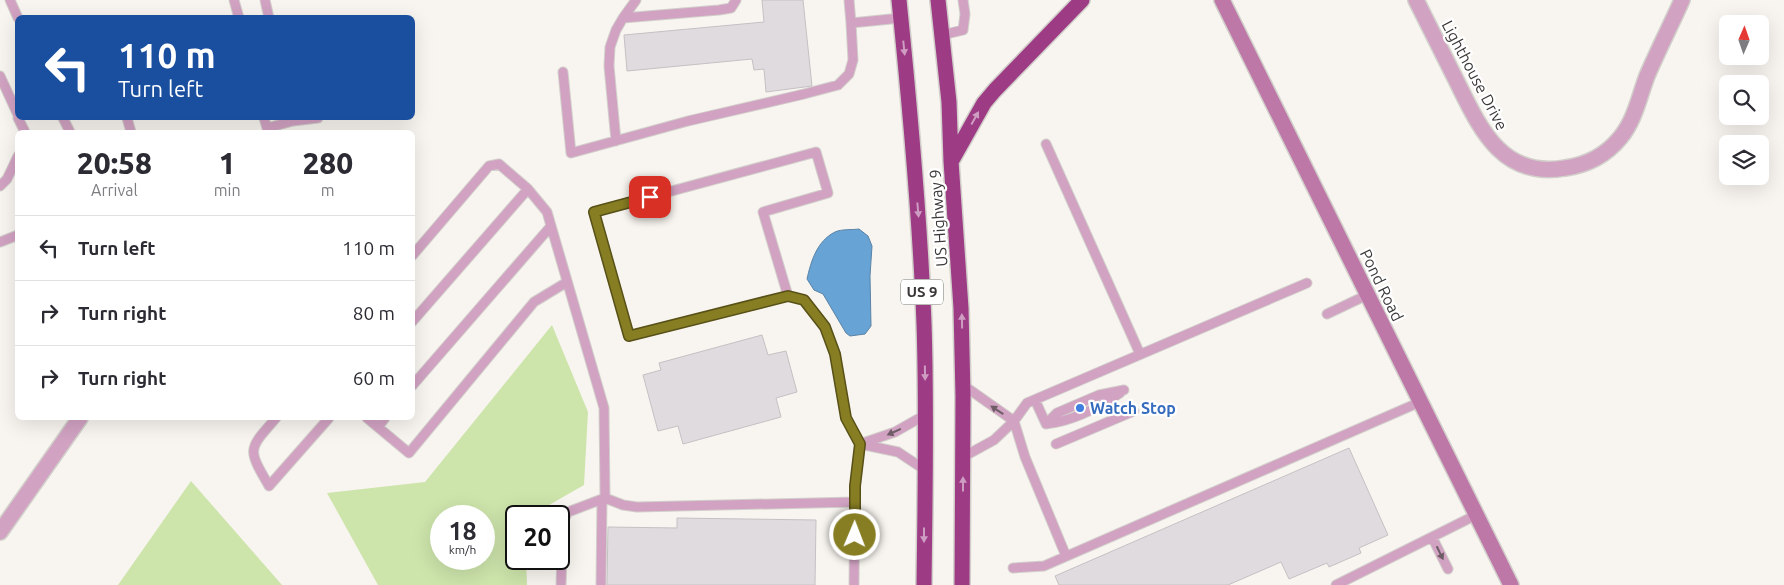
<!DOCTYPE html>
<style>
:root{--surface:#fff;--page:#f7f7f7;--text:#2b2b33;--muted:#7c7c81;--line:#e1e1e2}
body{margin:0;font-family:Ubuntu,sans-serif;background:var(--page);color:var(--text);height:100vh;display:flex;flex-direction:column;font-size:19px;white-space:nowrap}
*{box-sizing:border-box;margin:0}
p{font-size:16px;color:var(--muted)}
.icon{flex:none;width:28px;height:28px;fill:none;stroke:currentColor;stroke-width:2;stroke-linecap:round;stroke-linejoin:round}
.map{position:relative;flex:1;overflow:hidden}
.side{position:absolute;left:15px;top:130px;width:400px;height:290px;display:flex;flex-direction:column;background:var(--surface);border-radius:8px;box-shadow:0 5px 20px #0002}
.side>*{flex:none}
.hud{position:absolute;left:15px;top:15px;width:400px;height:105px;border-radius:8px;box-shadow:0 5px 20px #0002;background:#1a4fa0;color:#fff;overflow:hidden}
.needle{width:32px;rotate:2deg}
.buttons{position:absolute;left:1719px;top:15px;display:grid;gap:10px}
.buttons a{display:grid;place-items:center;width:50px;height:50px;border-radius:8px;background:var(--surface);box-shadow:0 5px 20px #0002;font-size:25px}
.speed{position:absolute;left:430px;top:505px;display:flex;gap:10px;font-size:25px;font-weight:700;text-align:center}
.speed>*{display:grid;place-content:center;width:65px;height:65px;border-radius:50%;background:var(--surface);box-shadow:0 5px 20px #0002;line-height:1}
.speed small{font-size:12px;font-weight:400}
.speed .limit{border:2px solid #111;border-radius:8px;background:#fff;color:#111}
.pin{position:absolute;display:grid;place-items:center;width:42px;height:42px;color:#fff;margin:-21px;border-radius:10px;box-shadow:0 2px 8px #0006}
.me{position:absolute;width:55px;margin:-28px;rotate:1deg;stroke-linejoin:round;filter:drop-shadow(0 0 4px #0008)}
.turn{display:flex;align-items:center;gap:18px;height:105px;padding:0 20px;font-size:22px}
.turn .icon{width:65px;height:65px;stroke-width:2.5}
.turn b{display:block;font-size:35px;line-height:42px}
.eta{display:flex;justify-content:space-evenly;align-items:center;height:85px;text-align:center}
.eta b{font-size:30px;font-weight:800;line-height:35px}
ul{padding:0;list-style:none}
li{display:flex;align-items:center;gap:15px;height:65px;padding:0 20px;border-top:1px solid var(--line)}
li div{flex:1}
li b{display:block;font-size:19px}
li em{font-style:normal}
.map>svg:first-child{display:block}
</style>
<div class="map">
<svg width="1784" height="585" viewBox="0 0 1784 585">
<rect width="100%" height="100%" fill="#f8f5f0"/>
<path fill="#cde4ab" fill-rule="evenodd" d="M 552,325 L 588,412 L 584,485 L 549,505 L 549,516 L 516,516 L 516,559 L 526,559 L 527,585 L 378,585 L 327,493 L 425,482 ZM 441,516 L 484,516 L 484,559 L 441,559 Z
M 191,481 L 282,585 L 118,585 Z"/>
<path fill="#68a3d5" stroke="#5a83a5" d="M 859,229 L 868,236 L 872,246 L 870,276 L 871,326 L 865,334 L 850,336 L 846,333 L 823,294 L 814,290 L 807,279 C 811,261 817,241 835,232 C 841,229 852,230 859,229 Z"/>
<path fill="#dfdbdf" stroke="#c4c0c4" d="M 762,0 L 803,0 L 812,86 L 766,92 L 764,69 L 754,70 L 752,59 L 627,71 L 624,35 L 764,22 Z
M 762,335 L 768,355 L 786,351 L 797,392 L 776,398 L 781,417 L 683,444 L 678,426 L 658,431 L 643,375 L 661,370 L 659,363 Z
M 1349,448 L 1388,535 L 1359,548 L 1361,553 L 1329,567 L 1327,563 L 1289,579 L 1281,562 L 1228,585 L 1059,585 L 1055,576 Z
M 677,518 L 816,520 L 815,585 L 607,585 L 608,527 L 677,528 Z"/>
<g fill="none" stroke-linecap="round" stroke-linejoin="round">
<defs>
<path id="lane" d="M 10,0 L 18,18
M 234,0 L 239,18
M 265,0 L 269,18
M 849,0 L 851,23
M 623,18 L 636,0
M 942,35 L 963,30 L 965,14 L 963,0
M 563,72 L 571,153 L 688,121 L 804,94 L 838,85 L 849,74 L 853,60 L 851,23 L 901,18
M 0,76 L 18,115
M 18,118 L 25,132
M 63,118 L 70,132
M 127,118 L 131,132
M 264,118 L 267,128
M 293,121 L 318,118
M 268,132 L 267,128 L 293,121 L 292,118
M 616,141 L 609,66 L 610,47 L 616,30 L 623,18 L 719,10 L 731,8 L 736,0
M 1046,144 L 1140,354
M 0,186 L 7,179 L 18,156
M 0,242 L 18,235
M 412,256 L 489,166 L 499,164 L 528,189 L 547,212 L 604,408 L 605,498 L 568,512 L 563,521 L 561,585
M 788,296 L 763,212 L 828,193 L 816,152 L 594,212 L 629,336 L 788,296 L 804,300 L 825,327 L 835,354 L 846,418 L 855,434 L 860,444 L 855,487 L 854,585
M 1327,314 L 1367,295
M 412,322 L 528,189
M 963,385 L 1014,421 L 994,440 L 963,457
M 412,386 L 551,226
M 1035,400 L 1046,424
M 276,418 C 248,450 247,448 269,486 L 329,418
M 367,418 L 409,453 L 534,302 L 567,282
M 1046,424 L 1057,413 L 1099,395 L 1124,390
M 1046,424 C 1073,421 1098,408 1120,393
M 378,427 L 385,418
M 860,444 L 895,432 L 925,415
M 860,444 L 898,452 L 925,470
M 1056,444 L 1134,411
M 605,498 L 623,505 L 637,507 L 855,502
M 1432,537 L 1448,569
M 1066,556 L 1025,457 L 1014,421 L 1027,403 L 1307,283
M 1013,568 L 1044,566 L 1420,402
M 601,585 L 602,500
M 1336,585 L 1476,515"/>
<path id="street" d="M 1416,0 C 1429,26 1442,52 1455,78 C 1479,126 1500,179 1565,168 C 1587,165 1606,155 1620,138 C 1635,120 1639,97 1647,76 C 1658,50 1671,25 1682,0
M 0,532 L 80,418"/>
<path id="secondary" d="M 1222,0 L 1511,585"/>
<path id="highway" d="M 899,0 C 910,108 920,216 924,324 C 927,411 925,498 924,585
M 938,0 L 949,102 L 951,161 L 961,308 L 963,396 L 962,585
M 952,160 L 984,103 L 995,90 L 1082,0"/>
</defs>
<use href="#lane" stroke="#d2cfcb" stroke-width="11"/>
<use href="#street" stroke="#d2cfcb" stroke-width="18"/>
<use href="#secondary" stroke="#d2cfcb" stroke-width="18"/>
<use href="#highway" stroke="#d2cfcb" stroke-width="18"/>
<use href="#lane" stroke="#d1a2c2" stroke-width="9"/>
<use href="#street" stroke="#d1a2c2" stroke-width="15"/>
<use href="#secondary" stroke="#bd78a8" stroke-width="15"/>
<use href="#highway" stroke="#9d3b85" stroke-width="15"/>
</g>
<defs><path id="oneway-solid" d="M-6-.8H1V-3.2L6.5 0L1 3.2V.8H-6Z" transform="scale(1.25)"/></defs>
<g fill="#ce9dc2">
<use href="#oneway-solid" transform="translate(904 48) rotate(84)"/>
<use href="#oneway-solid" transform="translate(975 118) rotate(-61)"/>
<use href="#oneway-solid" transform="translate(918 210) rotate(85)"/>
<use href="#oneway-solid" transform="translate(962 321) rotate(-91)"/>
<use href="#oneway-solid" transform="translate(925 373) rotate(89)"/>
<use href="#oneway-solid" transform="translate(963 484) rotate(-90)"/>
<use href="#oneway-solid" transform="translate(924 535) rotate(90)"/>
</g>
<g fill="#6e5d67">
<use href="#oneway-solid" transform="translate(997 410) rotate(-147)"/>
<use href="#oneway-solid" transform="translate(894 432) rotate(156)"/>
<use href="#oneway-solid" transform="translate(1440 553) rotate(64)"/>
</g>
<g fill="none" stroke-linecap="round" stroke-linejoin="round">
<defs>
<path id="route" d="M 650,197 L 594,212 L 629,336 L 788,296 L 804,300 L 825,327 L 835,354 L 846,418 L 860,444 L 855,486 L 855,535"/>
</defs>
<use href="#route" stroke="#585117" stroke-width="12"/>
<use href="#route" stroke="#877d23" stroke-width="9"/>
</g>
<circle fill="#3f7fe0" stroke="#fff" stroke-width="2" cx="1080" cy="408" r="5"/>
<g text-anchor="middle" stroke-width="4.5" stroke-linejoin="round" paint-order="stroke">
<rect fill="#fff" stroke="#747472" stroke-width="1" x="901" y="279.5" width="42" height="25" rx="4"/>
<g font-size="15" font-weight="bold" fill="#393836">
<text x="922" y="297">US 9</text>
</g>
<g font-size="16" fill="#393836" stroke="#fff">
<text transform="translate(1475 75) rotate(62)" y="6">Lighthouse Drive</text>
<text transform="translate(938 218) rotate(-94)" y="6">US Highway 9</text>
<text transform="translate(1382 285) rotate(64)" y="6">Pond Road</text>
</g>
<g font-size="16" font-weight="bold" fill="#366cbe" stroke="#fff" text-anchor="start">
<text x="1090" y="414">Watch Stop</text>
</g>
</g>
</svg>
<div class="buttons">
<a><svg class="needle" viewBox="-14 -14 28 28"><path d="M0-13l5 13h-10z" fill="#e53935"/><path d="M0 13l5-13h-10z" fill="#7c7c81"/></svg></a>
<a><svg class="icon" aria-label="search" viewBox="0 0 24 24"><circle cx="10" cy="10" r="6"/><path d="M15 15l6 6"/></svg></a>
<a><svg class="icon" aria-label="layers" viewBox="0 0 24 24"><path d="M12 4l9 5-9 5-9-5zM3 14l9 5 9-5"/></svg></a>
</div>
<div class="speed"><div>18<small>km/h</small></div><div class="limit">20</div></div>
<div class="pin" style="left:650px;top:197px;background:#d93025"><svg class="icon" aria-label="arrive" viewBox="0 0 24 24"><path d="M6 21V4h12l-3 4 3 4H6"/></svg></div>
<svg class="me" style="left:855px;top:535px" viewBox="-20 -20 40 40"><circle r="17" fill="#877d23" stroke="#fff" stroke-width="3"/><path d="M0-11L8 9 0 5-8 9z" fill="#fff"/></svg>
<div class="hud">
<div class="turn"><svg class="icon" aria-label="left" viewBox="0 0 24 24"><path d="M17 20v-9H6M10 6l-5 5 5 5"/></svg><div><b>110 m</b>Turn left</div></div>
</div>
<section class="side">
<div class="eta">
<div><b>20:58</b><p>Arrival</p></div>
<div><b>1</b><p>min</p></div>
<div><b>280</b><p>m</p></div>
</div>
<ul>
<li><svg class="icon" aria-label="left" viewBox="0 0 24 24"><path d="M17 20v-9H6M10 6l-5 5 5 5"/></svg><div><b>Turn left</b></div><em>110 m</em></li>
<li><svg class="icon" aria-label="right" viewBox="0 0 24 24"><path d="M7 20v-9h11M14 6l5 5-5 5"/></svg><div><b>Turn right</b></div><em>80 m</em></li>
<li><svg class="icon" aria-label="right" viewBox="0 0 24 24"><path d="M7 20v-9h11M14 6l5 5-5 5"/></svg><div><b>Turn right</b></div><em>60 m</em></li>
</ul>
</section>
</div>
